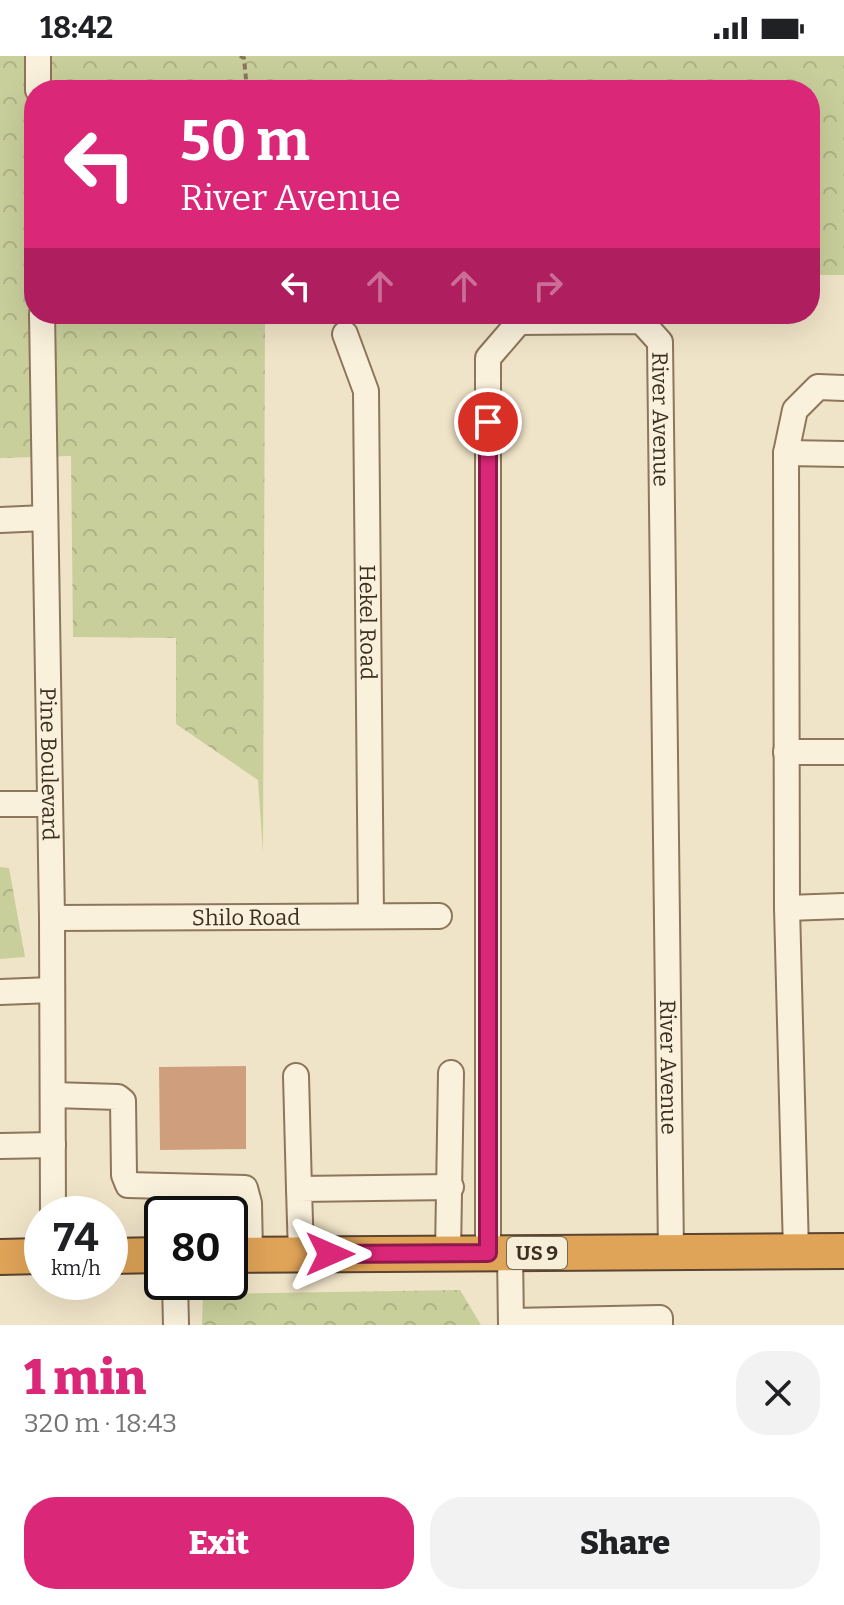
<!DOCTYPE html>
<meta charset="utf-8">
<style>
:root{--surface:#fff;--page:#f2f2f2;--text:#202124;--muted:#757577;--accent:#db2777}
body{margin:0;font-family:Bitter,serif;background:var(--page);color:var(--text);height:100vh;display:flex;flex-direction:column;font-size:30px;white-space:nowrap}
*{box-sizing:border-box;margin:0}
p{font-size:26px;color:var(--muted)}
.icon{flex:none;width:44px;height:44px;fill:none;stroke:currentColor;stroke-width:2;stroke-linecap:round;stroke-linejoin:round}
.map{position:relative;height:1269px;overflow:hidden}
.side{display:flex;flex-direction:column;background:var(--surface);flex:1}
.side>*{flex:none}
.top-card{position:absolute;left:24px;top:24px;width:796px;height:244px;border-radius:32px;box-shadow:0 8px 32px #0002;background:#db2777;color:#fff;overflow:hidden}
.speed{position:absolute;left:24px;top:1140px;display:flex;gap:16px;font-size:40px;font-weight:700;text-align:center}
.speed>*{display:grid;place-content:center;width:104px;height:104px;border-radius:50%;background:var(--surface);box-shadow:0 8px 32px #0002;line-height:1}
.speed small{font-size:20px;font-weight:400}
.speed .limit{border:4px solid #111;border-radius:12px;background:#fff;color:#111}
.pin{position:absolute;display:grid;place-items:center;width:68px;height:68px;color:#fff;margin:-34px;border:4px solid #fff;border-radius:50%;box-shadow:0 2px 8px #0007}
.me{position:absolute;width:88px;margin:-44px;rotate:90deg;stroke-linejoin:round;filter:drop-shadow(0 0 6px #0008)}
.turn{display:flex;align-items:center;gap:28px;height:168px;padding:0 24px;font-size:36px}
.turn .icon{width:104px;height:104px;stroke-width:2.5}
.turn b{display:block;font-size:56px;line-height:68px}
.lanes{display:flex;align-items:center;height:76px;padding:0 24px;background:#0003;justify-content:center;gap:40px;direction:ltr}
.lanes .off{opacity:.35}
.round{display:grid;place-items:center;flex:none;width:84px;height:84px;border-radius:32px;background:var(--page)}
.headline{display:flex;align-items:center;justify-content:space-between;height:136px;padding:0 24px}
h1{font-size:48px;font-weight:800;line-height:60px;color:var(--accent)}
.button{display:flex;gap:16px;margin-top:auto;padding:16px 24px}
.button a{flex:1;height:92px;border-radius:32px;background:var(--accent);color:#fff;font-size:32px;font-weight:800;line-height:92px;text-align:center}
.button a+a{background:var(--page);color:var(--text)}
.status{display:flex;justify-content:space-between;align-items:center;height:56px;padding:0 40px;background:var(--surface);direction:ltr}
.status svg{height:22px;fill:currentColor}
.map>svg:first-child{display:block}
</style>
<div class="status"><b>18:42</b><svg viewBox="0 0 49 12"><path d="M0 12V9h3v3zM5 12V6h3v6zM10 12V3h3v9zM15 12V0h3v12zM26 1h20v11H26zM47 4h2v5h-2z"/></svg></div>
<div class="map">
<svg width="844" height="1269" viewBox="0 0 844 1269">
<defs>
<pattern id="forest-crowns" width="20" height="18" patternUnits="userSpaceOnUse" patternTransform="scale(2)"><rect width="20" height="18" fill="#c9cf9b"/><path d="M2 6a3 3 0 1 1 6 0M12 15a3 3 0 1 1 6 0" fill="none" stroke="#aeb285"/></pattern>
</defs>
<rect width="100%" height="100%" fill="#f0e4c8"/>
<path fill="url(#forest-crowns)" d="M 0,0 L 844,0 L 844,219 L 810,219 L 810,34 L 34,34 L 34,258 L 265,258 L 263,797 L 258,724 L 176,668 L 176,582 L 73,581 L 71,400 L 0,402 Z
M 0,811 L 9,812 L 25,901 L 0,903 Z
M 460,1234 L 481,1269 L 202,1269 L 203,1238 Z"/>
<path fill="#cf9f7d" d="M 246,1010 L 246,1093 L 160,1094 L 159,1011 Z"/>
<g fill="none" stroke-linecap="round" stroke-linejoin="round">
<defs>
<g id="minor">
<path d="M 38,0 L 38,34"/>
<path id="s1" d="M 42,258 L 52,862 L 53,1158"/>
<path id="s2" d="M 345,278 L 366,335 L 371,860"/>
<path d="M 786,397 L 844,398"/>
<path d="M 0,464 L 45,462"/>
<path d="M 786,696 L 844,696"/>
<path d="M 0,748 L 50,748"/>
<path d="M 787,852 L 844,850"/>
<path id="s3" d="M 52,862 L 439,860"/>
<path d="M 0,936 L 52,934"/>
<path d="M 296,1020 L 299,1133"/>
<path d="M 53,1039 L 118,1041 L 123,1045 L 124,1119 L 128,1129 L 245,1132 L 249,1147 L 250,1199"/>
<path d="M 0,1090 L 53,1089"/>
<path d="M 796,1195 L 787,852 L 786,397 L 795,354 L 818,331 L 844,332"/>
<path d="M 448,1197 L 451,1017"/>
<path id="s4" d="M 488,1197 L 488,302 L 519,266 L 641,265 L 660,286 L 671,1196"/>
<path d="M 510,1197 L 511,1269"/>
<path d="M 301,1198 L 299,1133 L 451,1131"/>
<path d="M 175,1226 L 176,1269"/>
<path d="M 511,1265 L 660,1262 L 660,1269"/>
</g>
<path id="highway" d="M 230,1199 L 844,1195
M 110,1200 L 162,1199
M 0,1201 L 42,1200"/>
</defs>
<use href="#minor" stroke="#8d765c" stroke-width="28"/>
<use href="#highway" stroke="#5b4430" stroke-width="38"/>
<path stroke="#8d765c" stroke-width="4" stroke-dasharray="6 4" stroke-linecap="butt" d="M 240,0 L 244,2 L 247,34"/>
<use href="#minor" stroke="#faf1dc" stroke-width="24"/>
<use href="#highway" stroke="#e0a458" stroke-width="34"/>
</g>
<g fill="none" stroke-linecap="round" stroke-linejoin="round">
<defs>
<path id="route" d="M 330,1198 L 488,1197 L 488,366"/>
</defs>
<use href="#route" stroke="#8e194d" stroke-width="20"/>
<use href="#route" stroke="#db2777" stroke-width="14"/>
</g>
<g text-anchor="middle" stroke-width="8" stroke-linejoin="round" paint-order="stroke">
<rect fill="#f7eed8" stroke="#756857" stroke-width="2" x="507" y="1181" width="60" height="32" rx="6"/>
<g font-size="20" font-weight="bold" fill="#3d2e20">
<text x="537" y="1204">US 9</text>
</g>
<g font-size="22" fill="#3d2e20" stroke="#f7eed8">
<text dy="8" stroke="none"><textPath href="#s4" startOffset="1170">River Avenue</textPath></text>
<text dy="8" stroke="none"><textPath href="#s2" startOffset="292">Hekel Road</textPath></text>
<text dy="8" stroke="none"><textPath href="#s1" startOffset="450">Pine Boulevard</textPath></text>
<text dy="8" stroke="none"><textPath href="#s3" startOffset="194">Shilo Road</textPath></text>
<text dy="8" stroke="none"><textPath href="#s4" startOffset="1818">River Avenue</textPath></text>
</g>
</g>
</svg>
<div class="speed"><div>74<small>km/h</small></div><div class="limit">80</div></div>
<div class="pin" style="left:488px;top:366px;background:#d93025"><svg class="icon" aria-label="arrive" viewBox="0 0 24 24"><path d="M6 21V4h12l-3 4 3 4H6"/></svg></div>
<svg class="me" style="left:330px;top:1198px" viewBox="-20 -20 40 40"><path d="M0-17L14 15 0 8-14 15z" fill="#db2777" stroke="#fff" stroke-width="4"/></svg>
<div class="top-card">
<div class="turn"><svg class="icon" aria-label="left" viewBox="0 0 24 24"><path d="M17 20v-9H6M10 6l-5 5 5 5"/></svg><div><b>50 m</b>River Avenue</div></div>
<div class="lanes"><svg class="icon" aria-label="left" viewBox="0 0 24 24"><path d="M17 20v-9H6M10 6l-5 5 5 5"/></svg><svg class="icon off" aria-label="ahead" viewBox="0 0 24 24"><path d="M12 20V5M6 11l6-6 6 6"/></svg><svg class="icon off" aria-label="ahead" viewBox="0 0 24 24"><path d="M12 20V5M6 11l6-6 6 6"/></svg><svg class="icon off" aria-label="right" viewBox="0 0 24 24"><path d="M7 20v-9h11M14 6l5 5-5 5"/></svg></div>
</div>
</div>
<section class="side">
<div class="headline"><div><h1>1 min</h1><p>320 m · 18:43</p></div><a class="round"><svg class="icon" aria-label="close" viewBox="0 0 24 24"><path d="M6 6l12 12M18 6L6 18"/></svg></a></div>
<div class="button"><a>Exit</a><a>Share</a></div>
</section>
